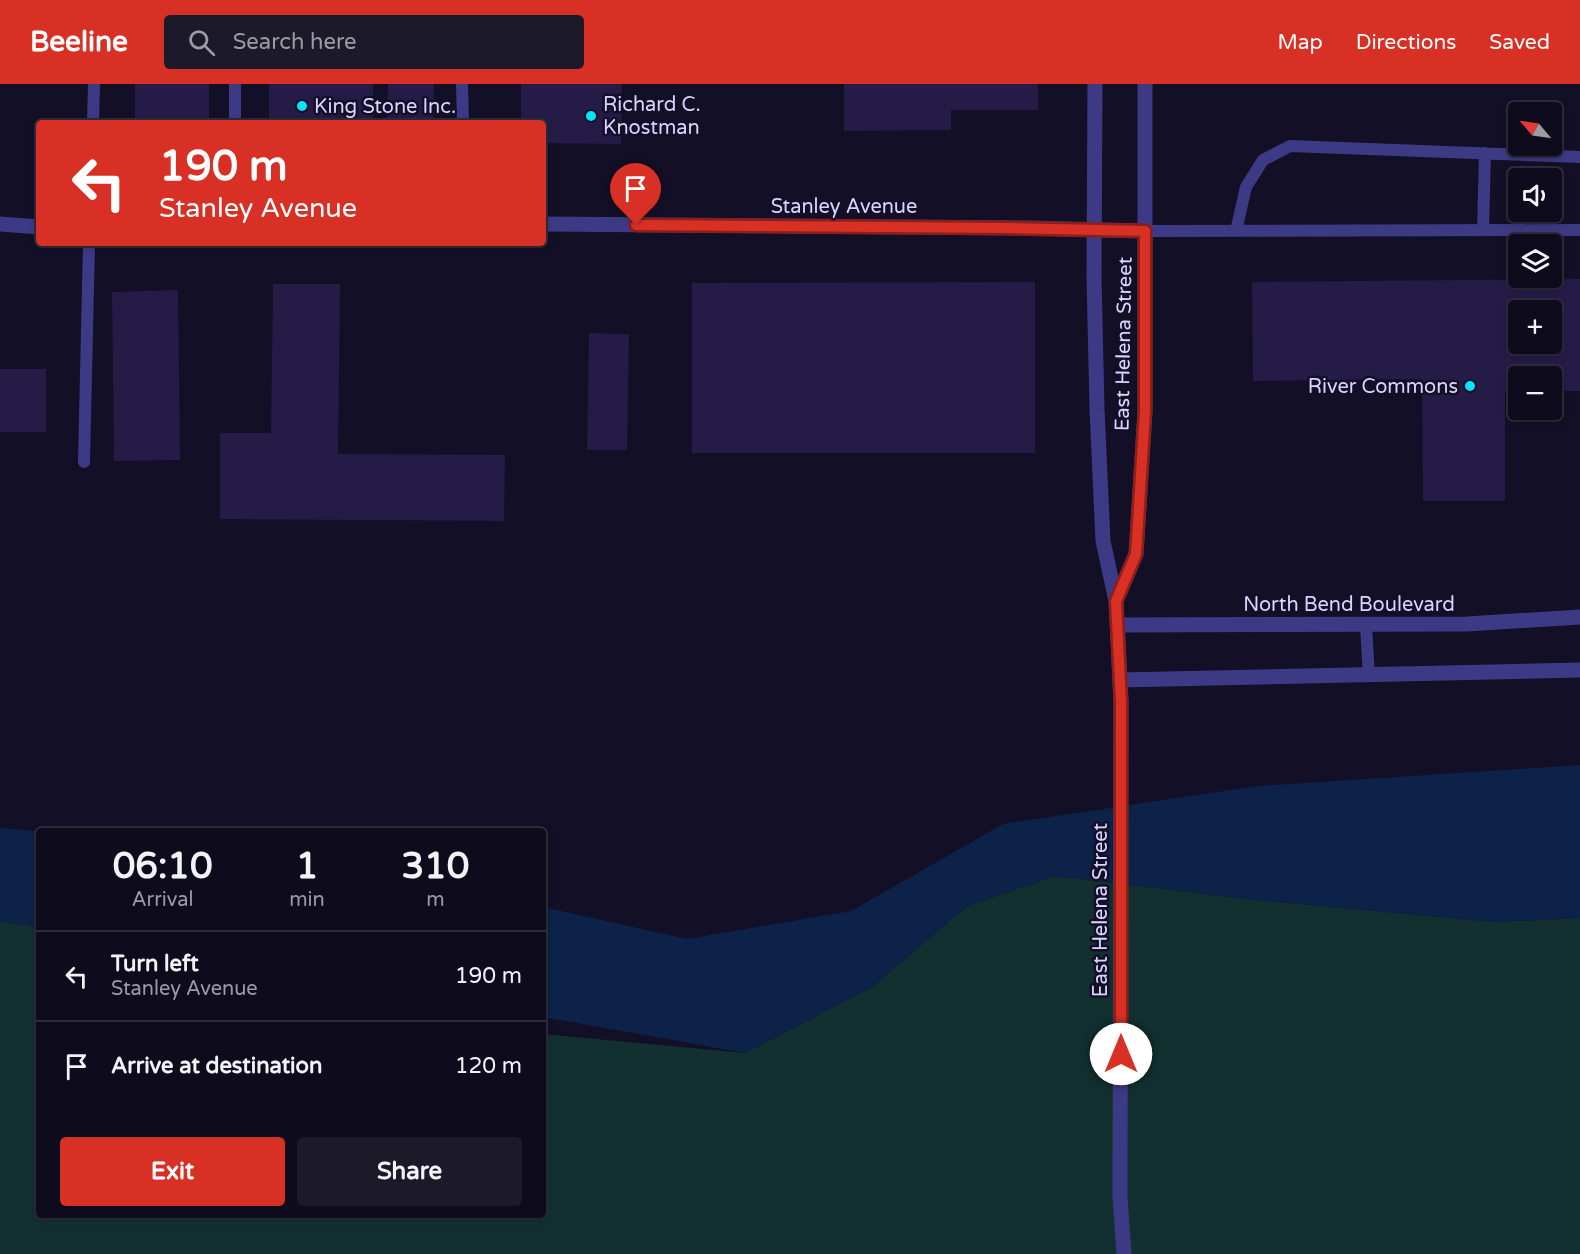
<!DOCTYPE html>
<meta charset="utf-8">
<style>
:root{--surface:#0e0b1c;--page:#1c1929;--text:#f1f3f6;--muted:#9b9ba3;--line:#2e2b3b;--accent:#d93025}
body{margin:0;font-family:"Varela Round",sans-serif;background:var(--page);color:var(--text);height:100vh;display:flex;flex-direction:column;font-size:22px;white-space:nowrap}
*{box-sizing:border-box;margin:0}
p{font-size:20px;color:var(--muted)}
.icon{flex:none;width:33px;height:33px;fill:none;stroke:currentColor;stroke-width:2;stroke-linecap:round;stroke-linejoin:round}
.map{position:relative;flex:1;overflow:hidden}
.drawer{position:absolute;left:36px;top:744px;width:510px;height:390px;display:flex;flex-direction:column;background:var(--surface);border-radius:6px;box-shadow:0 3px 9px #0003,0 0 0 2px var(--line)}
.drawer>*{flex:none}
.hud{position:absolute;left:36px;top:36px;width:510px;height:126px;border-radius:6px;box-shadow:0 3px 9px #0003,0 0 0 2px var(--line);background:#d93025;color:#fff;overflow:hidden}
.needle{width:39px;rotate:299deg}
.tools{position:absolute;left:1508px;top:18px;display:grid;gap:12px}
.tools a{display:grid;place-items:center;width:54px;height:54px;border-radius:6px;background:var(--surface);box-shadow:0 3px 9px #0003,0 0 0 2px var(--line);font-size:30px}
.pin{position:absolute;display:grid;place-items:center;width:51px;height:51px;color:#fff;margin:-62px -26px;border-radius:50% 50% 50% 0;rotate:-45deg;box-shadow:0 0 6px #0007}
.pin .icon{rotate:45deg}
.me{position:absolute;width:66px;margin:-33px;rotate:0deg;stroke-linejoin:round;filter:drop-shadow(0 0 4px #0008)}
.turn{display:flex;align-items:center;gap:21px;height:126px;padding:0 24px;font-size:27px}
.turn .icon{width:78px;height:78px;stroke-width:2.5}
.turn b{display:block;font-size:42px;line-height:51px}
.eta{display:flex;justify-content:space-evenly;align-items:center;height:102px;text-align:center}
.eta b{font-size:36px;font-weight:700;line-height:42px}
.button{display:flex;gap:12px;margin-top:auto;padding:12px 24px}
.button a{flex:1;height:69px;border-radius:6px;background:var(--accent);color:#fff;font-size:24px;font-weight:700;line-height:69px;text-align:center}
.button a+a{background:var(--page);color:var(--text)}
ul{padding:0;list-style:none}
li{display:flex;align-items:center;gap:18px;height:90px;padding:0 24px;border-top:2px solid var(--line)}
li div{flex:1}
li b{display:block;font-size:22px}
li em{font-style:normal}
header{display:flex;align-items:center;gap:36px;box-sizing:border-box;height:84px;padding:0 30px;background:var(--accent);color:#fff}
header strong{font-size:28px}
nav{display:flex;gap:33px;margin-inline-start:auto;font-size:21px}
.search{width:420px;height:54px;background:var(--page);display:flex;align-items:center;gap:15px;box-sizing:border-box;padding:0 21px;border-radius:6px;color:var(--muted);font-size:22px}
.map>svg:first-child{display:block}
</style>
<header>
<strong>Beeline</strong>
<div class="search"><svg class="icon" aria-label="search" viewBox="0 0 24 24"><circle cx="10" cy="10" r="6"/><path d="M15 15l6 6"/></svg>Search here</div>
<nav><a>Map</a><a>Directions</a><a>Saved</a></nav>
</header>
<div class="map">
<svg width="1580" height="1170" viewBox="0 0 1580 1170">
<rect width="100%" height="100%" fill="#130f26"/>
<path fill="#12302f" d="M 1055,792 L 1247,815 L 1495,838 L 1580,834 L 1580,1170 L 0,1170 L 0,837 L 39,843 L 39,1131 L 543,1131 L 543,950 L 745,969 L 872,903 L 967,822 Z"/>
<path fill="#0c2248" d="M 1580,681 L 1580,834 L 1495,838 L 1247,815 L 1055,792 L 967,822 L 872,903 L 745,969 L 543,933 L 543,823 L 687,855 L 851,827 L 1003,740 L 1257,702 Z
M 0,744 L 39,747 L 39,843 L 0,837 Z"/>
<path fill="#241b47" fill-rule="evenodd" d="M 135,0 L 209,0 L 209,39 L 135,39 Z
M 269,0 L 373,0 L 373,39 L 269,39 Z
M 388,0 L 434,0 L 433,39 L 387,39 Z
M 521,0 L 622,0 L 621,60 L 543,59 L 543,39 L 521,39 Z
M 844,0 L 1038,0 L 1038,26 L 951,26 L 951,46 L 844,47 Z
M 1580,195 L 1580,307 L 1551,307 L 1551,292 L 1518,292 L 1518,307 L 1505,308 L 1505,417 L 1423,417 L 1422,295 L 1253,297 L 1252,198 ZM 1518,226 L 1551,226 L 1551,260 L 1518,260 Z
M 1035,198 L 1035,369 L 692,369 L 692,199 Z
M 273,200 L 340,200 L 338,370 L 505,371 L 504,437 L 220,435 L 220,349 L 271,349 Z
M 178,206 L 180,376 L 114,377 L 112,208 Z
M 589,249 L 629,250 L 627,366 L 587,366 Z
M 0,285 L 46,285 L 46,348 L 0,348 Z"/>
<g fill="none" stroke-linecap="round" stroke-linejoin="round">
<path stroke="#3d3a85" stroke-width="12" d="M 235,0 L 235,39
M 462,0 L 463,39
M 93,39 L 94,0
M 1483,146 L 1485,69
M 1145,147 L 1580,146
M 1236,147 L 1246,103 L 1263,76 L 1290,62 L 1580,73
M 84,378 L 89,159
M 1366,542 L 1369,592"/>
<path stroke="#3d3a85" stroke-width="15" d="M 1118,541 L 1467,540 L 1580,533
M 1120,596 L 1580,586"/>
<path stroke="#3d3a85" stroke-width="15" d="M 1095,0 L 1094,193 L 1097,325 L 1103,457 L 1116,517 L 1121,617 L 1120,1113 L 1124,1170
M 0,140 L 39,143
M 543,140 L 1031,144 L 1145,147
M 1116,517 L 1136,470 L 1145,327 L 1145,0"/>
</g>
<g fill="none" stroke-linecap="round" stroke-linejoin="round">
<defs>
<path id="route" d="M 636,141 L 1008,144 L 1145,147 L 1145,327 L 1136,470 L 1116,517 L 1121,618 L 1121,970"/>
</defs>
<use href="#route" stroke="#8d1f18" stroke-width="15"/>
<use href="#route" stroke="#d93025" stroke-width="10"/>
</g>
<g fill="#00e5ff" stroke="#130f26" stroke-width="2">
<circle cx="302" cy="22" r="6"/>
<circle cx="591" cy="32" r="6"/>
<circle cx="1470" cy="302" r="6"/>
</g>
<g text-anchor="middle" stroke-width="5" stroke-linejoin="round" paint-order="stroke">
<g font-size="20" fill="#d9d4ff" stroke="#130f26" text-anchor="start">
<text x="603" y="27">Richard C.<tspan x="603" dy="23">Knostman</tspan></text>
<text x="314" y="29">King Stone Inc.</text>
<text x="1458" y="309" text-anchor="end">River Commons</text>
</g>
<g font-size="20" fill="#d9d4ff" stroke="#130f26">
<text x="844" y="129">Stanley Avenue</text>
<text transform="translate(1123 260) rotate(-89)" y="7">East Helena Street</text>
<text x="1349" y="527">North Bend Boulevard</text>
<text transform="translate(1100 826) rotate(-90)" y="7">East Helena Street</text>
</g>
</g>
</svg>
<div class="tools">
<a><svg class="needle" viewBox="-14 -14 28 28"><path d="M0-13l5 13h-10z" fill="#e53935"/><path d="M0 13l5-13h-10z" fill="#9b9ba3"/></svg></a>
<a><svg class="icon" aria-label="sound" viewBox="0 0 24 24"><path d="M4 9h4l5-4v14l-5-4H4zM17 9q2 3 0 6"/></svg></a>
<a><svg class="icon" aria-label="layers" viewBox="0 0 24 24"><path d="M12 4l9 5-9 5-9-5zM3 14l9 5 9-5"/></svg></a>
<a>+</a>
<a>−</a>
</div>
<div class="pin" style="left:636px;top:141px;background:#d93025"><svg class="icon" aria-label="arrive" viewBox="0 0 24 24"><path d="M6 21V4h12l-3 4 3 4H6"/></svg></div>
<svg class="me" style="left:1121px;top:970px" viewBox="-20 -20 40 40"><circle r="19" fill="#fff"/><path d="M0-13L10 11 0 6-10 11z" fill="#d93025"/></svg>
<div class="hud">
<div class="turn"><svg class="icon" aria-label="left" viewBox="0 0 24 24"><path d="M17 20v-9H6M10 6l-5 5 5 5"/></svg><div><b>190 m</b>Stanley Avenue</div></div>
</div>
<section class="drawer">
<div class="eta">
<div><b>06:10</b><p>Arrival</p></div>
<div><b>1</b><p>min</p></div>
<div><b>310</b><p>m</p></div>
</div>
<ul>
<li><svg class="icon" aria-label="left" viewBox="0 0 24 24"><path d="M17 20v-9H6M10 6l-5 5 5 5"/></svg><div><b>Turn left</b><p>Stanley Avenue</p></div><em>190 m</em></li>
<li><svg class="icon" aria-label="arrive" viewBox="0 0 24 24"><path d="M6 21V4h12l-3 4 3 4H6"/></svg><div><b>Arrive at destination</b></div><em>120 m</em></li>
</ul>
<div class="button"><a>Exit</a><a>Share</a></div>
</section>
</div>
